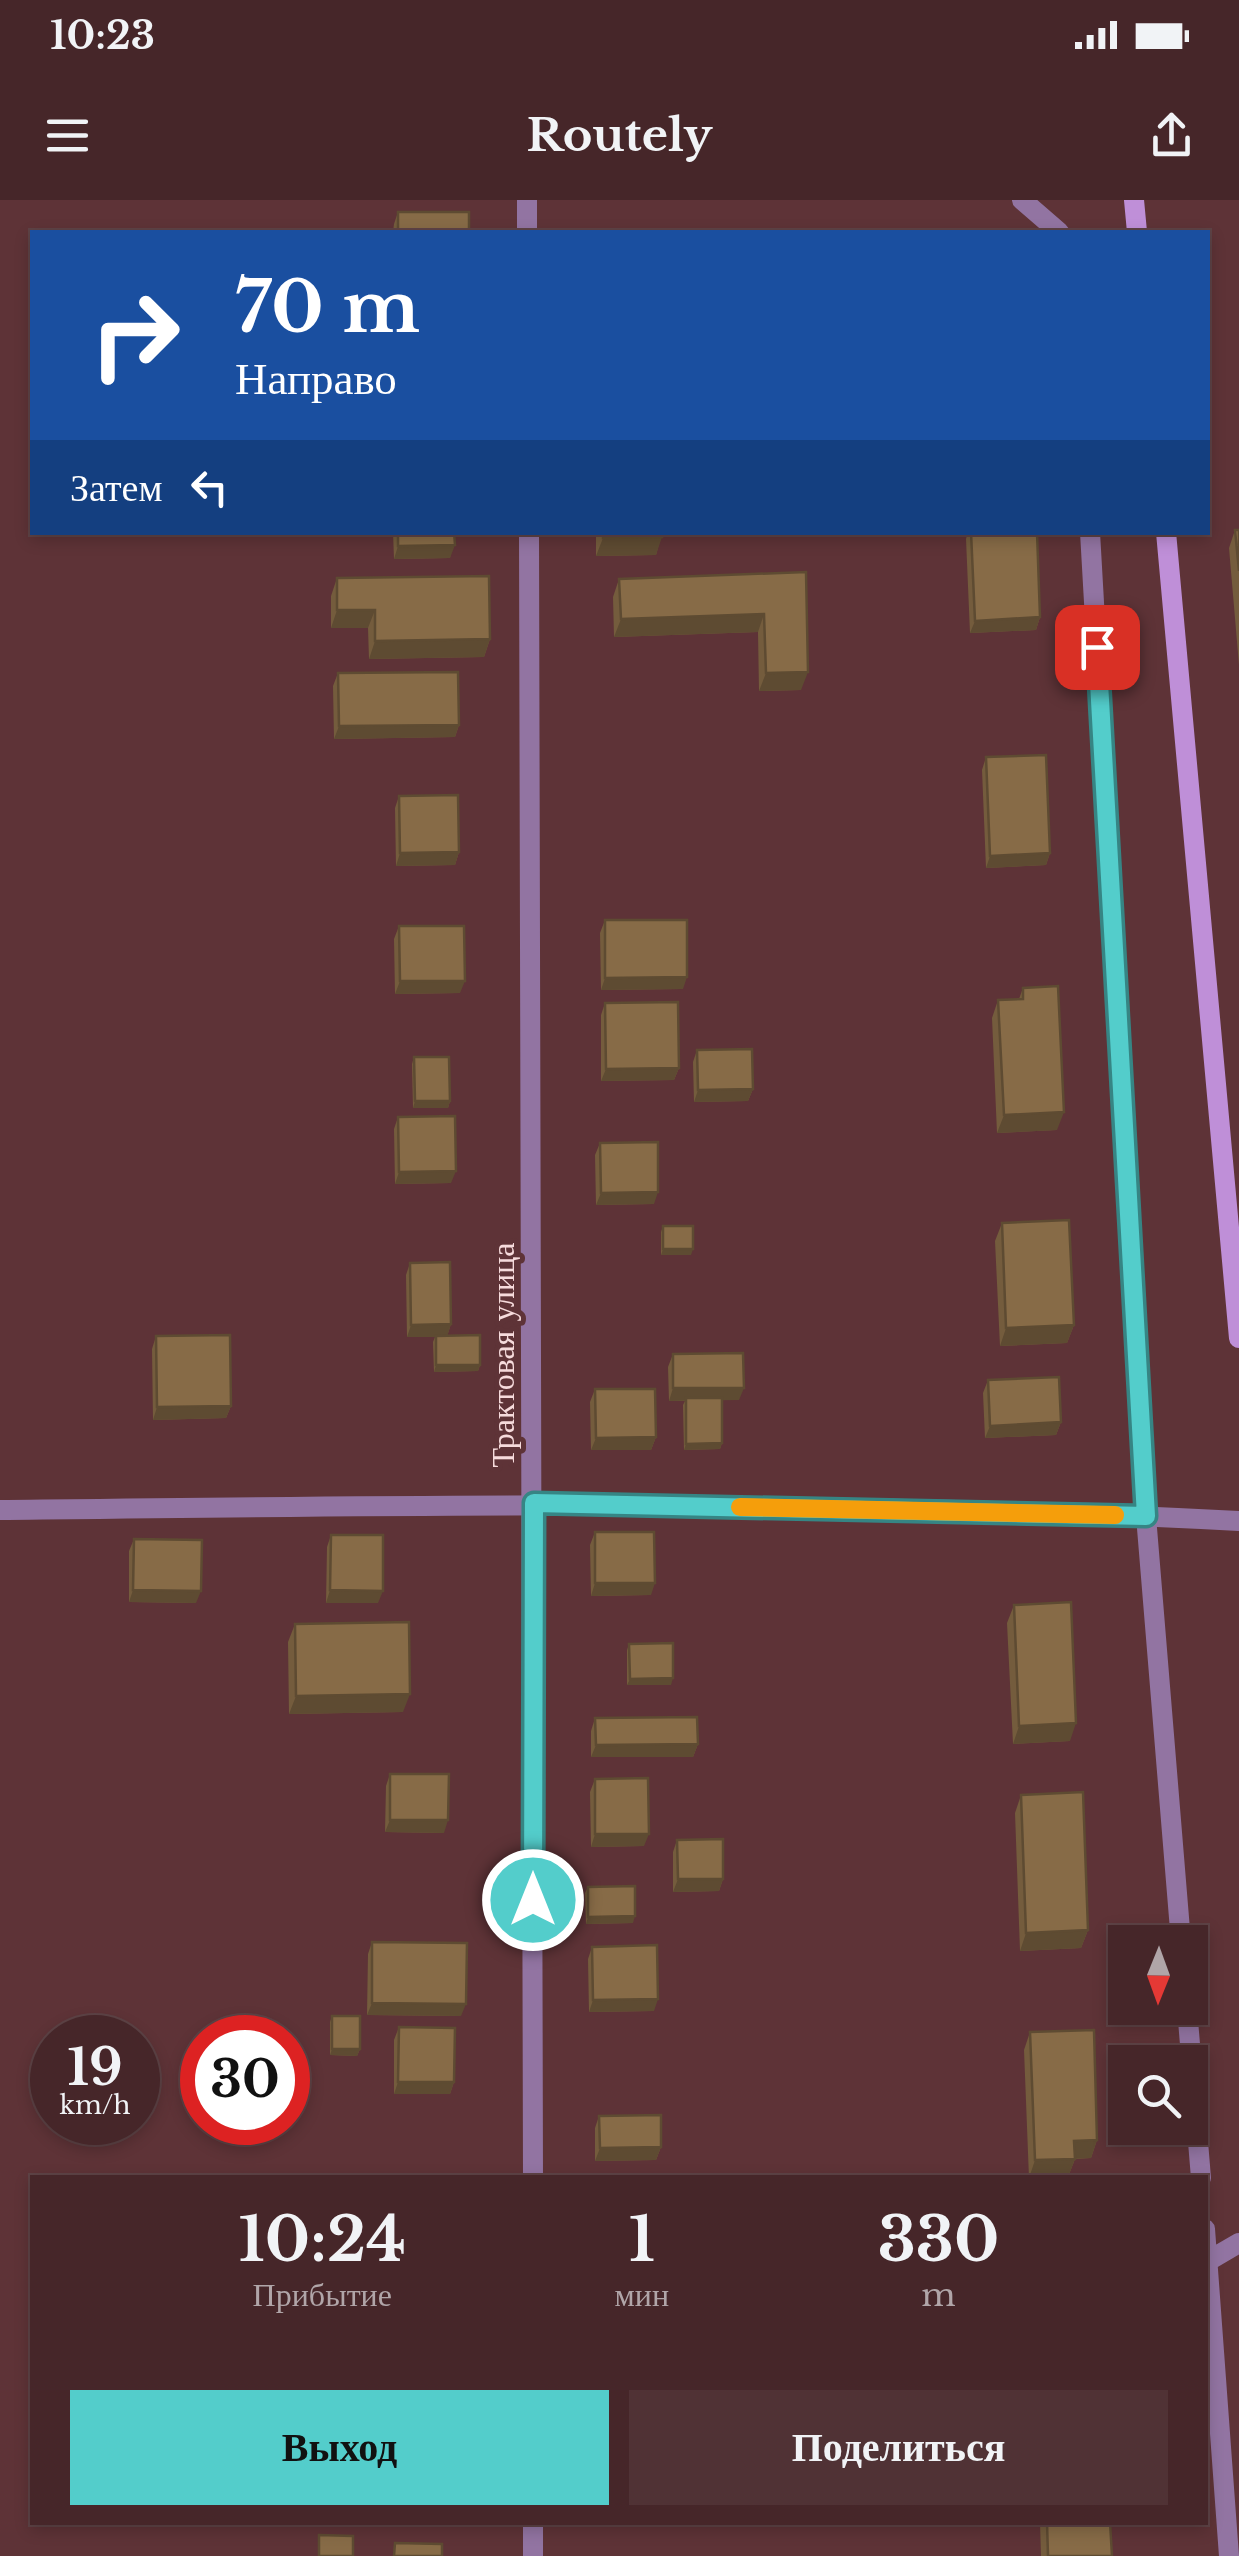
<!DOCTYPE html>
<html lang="ru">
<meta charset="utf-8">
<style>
:root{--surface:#462629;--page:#503235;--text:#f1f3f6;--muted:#b0a5a8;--line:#5e4346;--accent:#53cdcb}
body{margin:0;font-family:"Libre Baskerville",serif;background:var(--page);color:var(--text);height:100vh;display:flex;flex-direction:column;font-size:38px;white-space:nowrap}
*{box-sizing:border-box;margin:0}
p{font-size:32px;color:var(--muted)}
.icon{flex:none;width:55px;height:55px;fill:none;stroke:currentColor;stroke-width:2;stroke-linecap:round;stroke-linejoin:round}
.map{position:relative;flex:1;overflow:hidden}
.sheet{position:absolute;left:30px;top:1975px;width:1178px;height:350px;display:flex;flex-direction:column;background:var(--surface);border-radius:0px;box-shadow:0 5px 15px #0003,0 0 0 2px var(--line)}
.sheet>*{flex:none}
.guide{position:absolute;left:30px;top:30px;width:1180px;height:305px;border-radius:0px;box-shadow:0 5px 15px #0003,0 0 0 2px var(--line);background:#1a4fa0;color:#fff;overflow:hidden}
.needle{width:65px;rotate:181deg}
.tools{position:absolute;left:1108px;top:1725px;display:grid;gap:20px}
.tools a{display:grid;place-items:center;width:100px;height:100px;border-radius:0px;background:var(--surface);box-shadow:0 5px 15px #0003,0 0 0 2px var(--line);font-size:50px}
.speed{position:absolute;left:30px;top:1815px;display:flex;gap:20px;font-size:50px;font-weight:700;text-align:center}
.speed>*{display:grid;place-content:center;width:130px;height:130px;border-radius:50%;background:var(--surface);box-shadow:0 5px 15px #0003,0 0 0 2px var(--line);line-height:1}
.speed small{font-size:25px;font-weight:400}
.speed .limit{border:15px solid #d22;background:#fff;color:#111}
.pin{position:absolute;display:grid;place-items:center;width:85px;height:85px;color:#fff;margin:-42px;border-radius:20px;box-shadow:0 5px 15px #0006}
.me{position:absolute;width:110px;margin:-55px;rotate:0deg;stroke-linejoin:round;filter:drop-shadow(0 0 8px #0008)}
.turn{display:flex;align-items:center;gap:35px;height:210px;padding:0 40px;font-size:45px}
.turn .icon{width:130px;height:130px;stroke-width:2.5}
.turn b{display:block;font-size:70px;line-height:85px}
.then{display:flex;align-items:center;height:95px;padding:0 40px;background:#0003;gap:20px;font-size:38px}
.eta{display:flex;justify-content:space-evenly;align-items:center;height:170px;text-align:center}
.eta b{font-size:60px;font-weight:700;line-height:70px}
.cta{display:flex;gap:20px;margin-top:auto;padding:20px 40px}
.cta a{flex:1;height:115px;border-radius:0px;background:var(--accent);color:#111;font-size:40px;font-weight:700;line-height:115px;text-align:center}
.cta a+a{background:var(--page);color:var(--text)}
.status{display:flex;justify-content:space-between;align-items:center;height:70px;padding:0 50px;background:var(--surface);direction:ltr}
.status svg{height:28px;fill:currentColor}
header{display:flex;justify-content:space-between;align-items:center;height:130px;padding:0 40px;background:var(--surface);font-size:45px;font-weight:700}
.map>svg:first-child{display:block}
</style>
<div class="status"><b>10:23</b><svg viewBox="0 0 49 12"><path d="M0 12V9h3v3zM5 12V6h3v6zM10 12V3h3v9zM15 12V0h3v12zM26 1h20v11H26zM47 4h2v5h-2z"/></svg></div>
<header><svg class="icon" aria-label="menu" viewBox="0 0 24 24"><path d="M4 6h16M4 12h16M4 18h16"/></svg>Routely<svg class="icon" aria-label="share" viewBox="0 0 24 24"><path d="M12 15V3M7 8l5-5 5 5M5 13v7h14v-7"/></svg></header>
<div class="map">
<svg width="1239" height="2356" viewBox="0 0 1239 2356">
<rect width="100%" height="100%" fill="#5e3337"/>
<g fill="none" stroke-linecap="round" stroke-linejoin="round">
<path stroke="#9274a2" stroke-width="20" d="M 1090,332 L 1146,1316 L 1181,1742
M 1187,1808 L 1201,1978
M 1205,2029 L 1229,2356
M 1208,2061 L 1239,2043"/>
<path stroke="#9274a2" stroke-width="20" d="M 527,0 L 527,32
M 1022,0 L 1059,32
M 529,332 L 533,1978
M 0,1310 C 413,1305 826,1299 1239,1321
M 533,2356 L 533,2322"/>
<path stroke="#bf8fd8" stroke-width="20" d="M 1134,0 L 1137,32
M 1166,332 L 1239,1138"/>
</g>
<path fill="#745c3d" d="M 398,12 L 469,32 L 393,32 L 394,24 Z
M 1235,330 L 1239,330 L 1239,465 L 1229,348 Z
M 393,332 L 454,332 L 450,358 L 394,359 Z
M 596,332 L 662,332 L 656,355 L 596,356 Z
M 968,332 L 1037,332 L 1040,417 L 1036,430 L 970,433 L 966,339 Z
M 806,372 L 801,490 L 759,491 L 758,432 L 614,437 L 613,397 L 619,379 Z
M 337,378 L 490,439 L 484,457 L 369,459 L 368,428 L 331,428 L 331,396 Z
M 338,473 L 459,525 L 455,537 L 334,539 L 333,486 Z
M 986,557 L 1050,653 L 1046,665 L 986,668 L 982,570 Z
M 399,596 L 459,652 L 455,665 L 396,666 L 395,608 Z
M 605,720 L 683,789 L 601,790 L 600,733 Z
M 399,726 L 460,793 L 395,794 L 394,739 Z
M 1023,788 L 1057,930 L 997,933 L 992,818 L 998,800 L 1019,799 Z
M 605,803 L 679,868 L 674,880 L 601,881 L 601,815 Z
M 697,850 L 753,889 L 748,901 L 694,902 L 693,862 Z
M 414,857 L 450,901 L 448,908 L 413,908 L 412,864 Z
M 398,917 L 451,983 L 395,984 L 394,929 Z
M 600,943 L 654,1004 L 596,1005 L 595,955 Z
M 1002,1023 L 1074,1125 L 1067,1143 L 1000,1146 L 995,1041 Z
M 663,1026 L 691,1055 L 661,1055 L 661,1032 Z
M 410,1063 L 451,1124 L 447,1136 L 480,1165 L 478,1171 L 434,1172 L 433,1142 L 435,1137 L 407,1137 L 406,1075 Z
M 156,1136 L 231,1206 L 226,1218 L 153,1220 L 152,1149 Z
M 673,1154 L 739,1200 L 722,1200 L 722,1243 L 720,1249 L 684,1250 L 683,1205 L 685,1201 L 669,1201 L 668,1167 Z
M 988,1180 L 1061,1222 L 1056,1235 L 985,1238 L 983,1193 Z
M 595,1189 L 656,1237 L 651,1250 L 591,1250 L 590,1202 Z
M 595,1332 L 651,1395 L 591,1396 L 590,1345 Z
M 331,1335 L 378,1403 L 326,1403 L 327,1347 Z
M 134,1339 L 196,1403 L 129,1402 L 129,1351 Z
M 1014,1405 L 1070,1541 L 1013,1544 L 1007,1423 Z
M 295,1424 L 403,1512 L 289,1514 L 288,1442 Z
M 629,1444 L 671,1485 L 627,1485 L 627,1450 Z
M 595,1518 L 698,1544 L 693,1557 L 591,1557 L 591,1531 Z
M 390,1574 L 444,1633 L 385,1632 L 386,1586 Z
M 595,1579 L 644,1646 L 591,1647 L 590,1592 Z
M 1021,1595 L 1088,1730 L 1081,1748 L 1020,1751 L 1015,1613 Z
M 677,1640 L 723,1679 L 719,1691 L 673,1692 L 673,1652 Z
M 588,1687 L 633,1723 L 586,1724 L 585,1693 Z
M 372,1742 L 461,1816 L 367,1815 L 368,1754 Z
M 592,1747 L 654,1811 L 589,1812 L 588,1759 Z
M 332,1816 L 360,1849 L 357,1856 L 330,1855 L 330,1822 Z
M 399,1827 L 454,1882 L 450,1894 L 394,1894 L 394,1840 Z
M 1030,1832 L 1097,1940 L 1091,1958 L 1075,1959 L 1068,1977 L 1029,1978 L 1024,1850 Z
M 599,1916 L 661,1947 L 656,1960 L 595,1961 L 595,1928 Z
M 1040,2322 L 1110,2322 L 1112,2356 L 1041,2356 Z"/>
<path fill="#5e4b32" d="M 662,337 L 656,355 L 596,356 L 603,338 Z
M 455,345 L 450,358 L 394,359 L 398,346 Z
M 337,410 L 375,410 L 368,428 L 331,428 Z
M 764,414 L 758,432 L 614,437 L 621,419 Z
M 1040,417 L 1036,430 L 970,433 L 975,421 Z
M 490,439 L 484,457 L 369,459 L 375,441 Z
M 808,472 L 801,490 L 759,491 L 766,473 Z
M 459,525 L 455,537 L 334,539 L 339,526 Z
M 459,652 L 455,665 L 396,666 L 400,653 Z
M 1050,653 L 1046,665 L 986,668 L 990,656 Z
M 687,777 L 683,789 L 601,790 L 605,778 Z
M 400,781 L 465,781 L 460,793 L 395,794 Z
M 679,868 L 674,880 L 601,881 L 606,869 Z
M 753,889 L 748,901 L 694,902 L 698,890 Z
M 415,901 L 450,901 L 448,908 L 413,908 Z
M 1064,912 L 1057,930 L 997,933 L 1004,915 Z
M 456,971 L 451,983 L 395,984 L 399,972 Z
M 658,992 L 654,1004 L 596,1005 L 601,993 Z
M 663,1049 L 693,1049 L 691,1055 L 661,1055 Z
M 451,1124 L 447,1137 L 407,1137 L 411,1125 Z
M 1074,1125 L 1067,1143 L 1000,1146 L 1006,1128 Z
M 436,1165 L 480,1165 L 478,1171 L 434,1172 Z
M 673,1188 L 744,1188 L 739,1200 L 669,1201 Z
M 231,1206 L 226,1218 L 153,1220 L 157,1207 Z
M 1061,1222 L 1056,1235 L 985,1238 L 990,1226 Z
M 656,1237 L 651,1250 L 591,1250 L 596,1238 Z
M 722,1243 L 720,1249 L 684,1250 L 686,1244 Z
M 595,1383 L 655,1383 L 651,1395 L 591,1396 Z
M 133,1390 L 201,1391 L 196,1403 L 129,1402 Z
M 330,1390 L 383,1391 L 378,1403 L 326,1403 Z
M 673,1478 L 671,1485 L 627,1485 L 630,1479 Z
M 410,1494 L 403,1512 L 289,1514 L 296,1496 Z
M 1076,1523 L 1070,1541 L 1013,1544 L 1019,1526 Z
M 698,1544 L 693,1557 L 591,1557 L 596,1545 Z
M 390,1620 L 448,1620 L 444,1633 L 385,1632 Z
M 595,1634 L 649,1634 L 644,1646 L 591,1647 Z
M 678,1679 L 723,1679 L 719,1691 L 673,1692 Z
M 635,1716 L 633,1723 L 586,1724 L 588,1717 Z
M 1088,1730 L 1081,1748 L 1020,1751 L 1026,1733 Z
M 658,1799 L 654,1811 L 589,1812 L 593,1800 Z
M 372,1803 L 466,1804 L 461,1816 L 367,1815 Z
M 332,1849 L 360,1849 L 357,1856 L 330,1855 Z
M 398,1882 L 454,1882 L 450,1894 L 394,1894 Z
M 1097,1940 L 1091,1958 L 1068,1959 L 1074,1941 Z
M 661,1947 L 656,1960 L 595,1961 L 600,1948 Z
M 1075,1959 L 1068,1977 L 1029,1978 L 1035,1960 Z"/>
<path fill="#876b47" stroke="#5e4b32" stroke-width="2.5" d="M 398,12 L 469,12 L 469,32 L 398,32 Z
M 1235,330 L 1239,330 L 1239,371 Z
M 398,332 L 454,332 L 455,345 L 398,346 Z
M 603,332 L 662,332 L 662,337 L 603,338 Z
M 971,332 L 1037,332 L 1040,417 L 975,421 Z
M 806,372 L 808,472 L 766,473 L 764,414 L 621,419 L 619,379 Z
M 489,376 L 490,439 L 375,441 L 375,410 L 337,410 L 337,378 Z
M 458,472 L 459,525 L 339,526 L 338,473 Z
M 1046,555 L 1050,653 L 990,656 L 986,557 Z
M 458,595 L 459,652 L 400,653 L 399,596 Z
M 605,720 L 687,720 L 687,777 L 605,778 Z
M 399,726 L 464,726 L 465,781 L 400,781 Z
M 1058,786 L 1064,912 L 1004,915 L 998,800 L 1023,799 L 1023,788 Z
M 678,802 L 679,868 L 606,869 L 605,803 Z
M 752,849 L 753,889 L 698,890 L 697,850 Z
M 414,857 L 449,857 L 450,901 L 415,901 Z
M 455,916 L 456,971 L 399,972 L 398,917 Z
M 658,942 L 658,992 L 601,993 L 600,943 Z
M 1069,1020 L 1074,1125 L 1006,1128 L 1002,1023 Z
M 663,1026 L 693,1026 L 693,1049 L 663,1049 Z
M 450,1062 L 451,1124 L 411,1125 L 410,1063 Z
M 230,1135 L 231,1206 L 157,1207 L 156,1136 Z
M 480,1135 L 480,1165 L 436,1165 L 436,1136 Z
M 743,1153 L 744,1188 L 673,1188 L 673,1154 Z
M 1059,1177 L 1061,1222 L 990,1226 L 988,1180 Z
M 595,1189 L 655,1189 L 656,1237 L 596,1238 Z
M 686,1198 L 722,1198 L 722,1243 L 686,1244 Z
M 595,1332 L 654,1332 L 655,1383 L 595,1383 Z
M 331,1335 L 383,1335 L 383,1391 L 330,1390 Z
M 134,1339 L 202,1340 L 201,1391 L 133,1390 Z
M 1071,1402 L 1076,1523 L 1019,1526 L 1014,1405 Z
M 409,1422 L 410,1494 L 296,1496 L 295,1424 Z
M 673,1443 L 673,1478 L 630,1479 L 629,1444 Z
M 697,1517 L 698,1544 L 596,1545 L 595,1518 Z
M 390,1574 L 449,1574 L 448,1620 L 390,1620 Z
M 648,1578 L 649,1634 L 595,1634 L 595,1579 Z
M 1083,1592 L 1088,1730 L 1026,1733 L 1021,1595 Z
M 723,1639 L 723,1679 L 678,1679 L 677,1640 Z
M 635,1686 L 635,1716 L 588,1717 L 588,1687 Z
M 372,1742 L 467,1743 L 466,1804 L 372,1803 Z
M 657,1745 L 658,1799 L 593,1800 L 592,1747 Z
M 332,1816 L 360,1816 L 360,1849 L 332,1849 Z
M 399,1827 L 455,1828 L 454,1882 L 398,1882 Z
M 1094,1830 L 1097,1940 L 1074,1941 L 1075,1959 L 1035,1960 L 1030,1832 Z
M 661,1915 L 661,1947 L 600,1948 L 599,1916 Z
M 1047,2322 L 1110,2322 L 1112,2356 L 1048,2356 Z
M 319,2335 L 353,2336 L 353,2356 L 319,2356 Z
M 395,2343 L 442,2344 L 442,2356 L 394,2356 Z"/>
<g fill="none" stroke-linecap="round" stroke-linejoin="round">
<defs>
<path id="route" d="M 533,1700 L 534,1303 L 1146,1316 L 1097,447"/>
</defs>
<use href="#route" stroke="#368584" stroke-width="25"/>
<use href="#route" stroke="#53cdcb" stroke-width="18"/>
<path stroke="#f59e0b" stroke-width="18" d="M 740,1307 L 1115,1315"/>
</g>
<g text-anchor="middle" stroke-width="10" stroke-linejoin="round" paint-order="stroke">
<g font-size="32" fill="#f6dbdc" stroke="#5e3337">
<text transform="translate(503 1155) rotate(-90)" y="11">Трактовая улица</text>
</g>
</g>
</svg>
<div class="tools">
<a><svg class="needle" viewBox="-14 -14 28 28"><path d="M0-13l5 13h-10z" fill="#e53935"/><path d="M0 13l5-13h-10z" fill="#b0a5a8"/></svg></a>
<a><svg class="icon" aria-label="search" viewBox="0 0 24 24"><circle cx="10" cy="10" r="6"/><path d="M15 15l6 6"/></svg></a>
</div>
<div class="speed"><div>19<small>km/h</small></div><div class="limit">30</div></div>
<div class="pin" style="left:1097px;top:447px;background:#d93025"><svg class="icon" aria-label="arrive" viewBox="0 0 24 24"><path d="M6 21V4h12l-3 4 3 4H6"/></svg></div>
<svg class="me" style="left:533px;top:1700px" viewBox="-20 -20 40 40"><circle r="17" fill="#53cdcb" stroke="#fff" stroke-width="3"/><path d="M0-11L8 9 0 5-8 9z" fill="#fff"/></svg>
<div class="guide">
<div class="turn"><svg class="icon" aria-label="right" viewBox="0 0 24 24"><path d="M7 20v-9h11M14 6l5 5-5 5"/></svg><div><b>70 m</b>Направо</div></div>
<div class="then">Затем<svg class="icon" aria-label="left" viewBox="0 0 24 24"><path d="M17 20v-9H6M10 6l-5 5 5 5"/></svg></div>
</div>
<section class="sheet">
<div class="eta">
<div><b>10:24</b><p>Прибытие</p></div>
<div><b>1</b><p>мин</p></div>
<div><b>330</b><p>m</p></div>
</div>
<div class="cta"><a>Выход</a><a>Поделиться</a></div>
</section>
</div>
